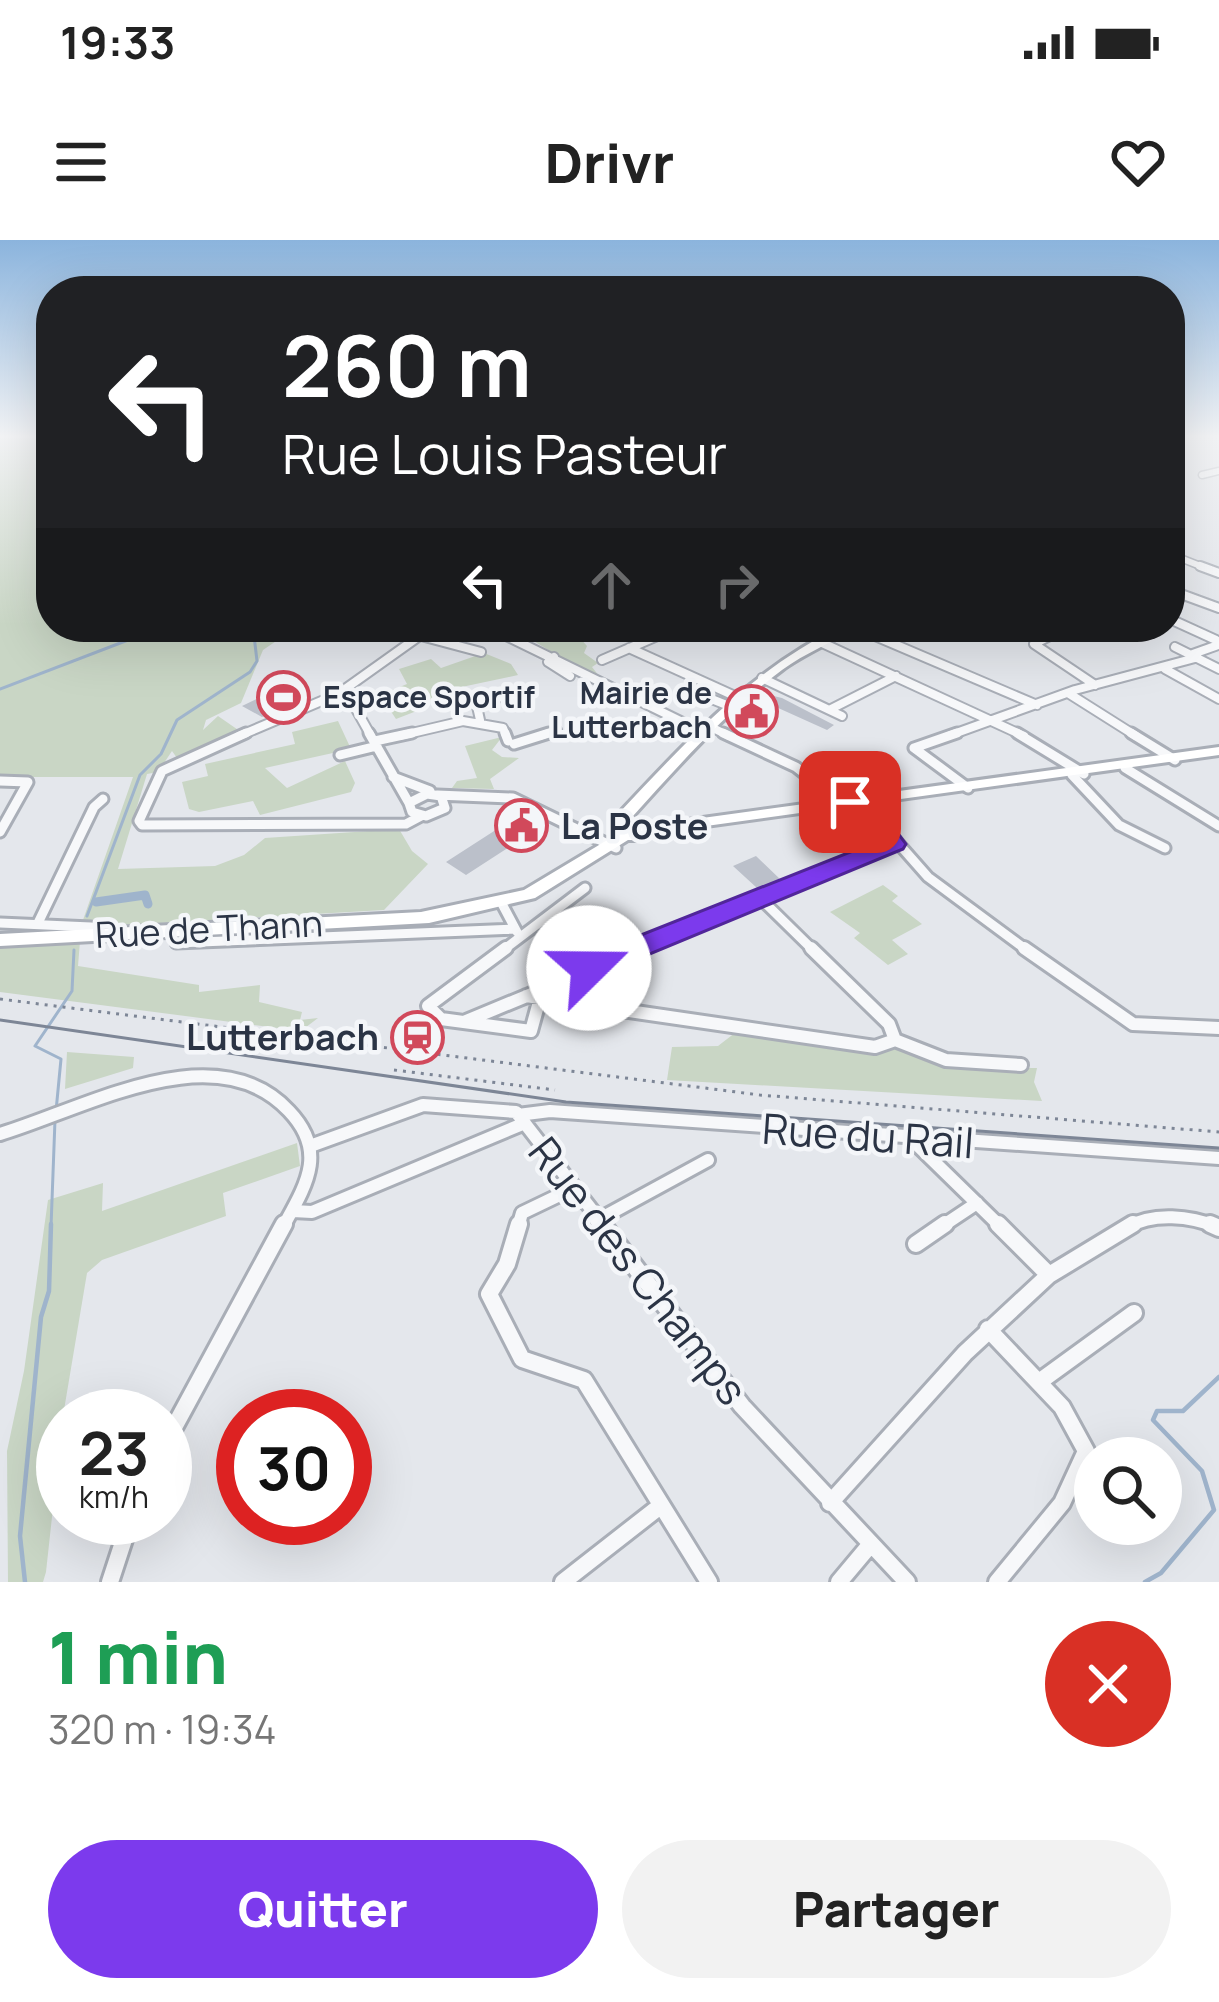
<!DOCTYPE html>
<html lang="fr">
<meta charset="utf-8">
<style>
:root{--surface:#fff;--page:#f2f2f2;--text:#222;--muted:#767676;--accent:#7c3aed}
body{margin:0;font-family:Manrope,sans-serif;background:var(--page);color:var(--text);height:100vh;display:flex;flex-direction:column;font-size:45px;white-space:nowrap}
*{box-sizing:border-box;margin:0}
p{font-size:39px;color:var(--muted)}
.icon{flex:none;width:66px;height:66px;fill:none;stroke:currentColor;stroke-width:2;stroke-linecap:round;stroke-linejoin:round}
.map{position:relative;height:1342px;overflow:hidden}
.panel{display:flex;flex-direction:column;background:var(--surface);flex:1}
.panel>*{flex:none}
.hud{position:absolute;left:36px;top:36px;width:1149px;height:366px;border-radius:48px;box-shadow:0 12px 48px #0002;background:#202124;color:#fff;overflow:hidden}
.buttons{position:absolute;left:1074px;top:1197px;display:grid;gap:24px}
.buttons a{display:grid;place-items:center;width:108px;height:108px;border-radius:50%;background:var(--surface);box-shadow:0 12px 48px #0002;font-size:60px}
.speed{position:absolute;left:36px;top:1149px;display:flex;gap:24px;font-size:60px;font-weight:700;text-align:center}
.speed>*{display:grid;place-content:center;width:156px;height:156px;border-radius:50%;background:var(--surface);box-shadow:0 12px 48px #0002;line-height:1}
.speed small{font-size:30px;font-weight:400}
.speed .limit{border:18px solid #d22;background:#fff;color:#111}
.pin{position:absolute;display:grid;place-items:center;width:102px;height:102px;color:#fff;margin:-51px;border-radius:24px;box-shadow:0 6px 18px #0006}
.me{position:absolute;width:132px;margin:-66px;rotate:68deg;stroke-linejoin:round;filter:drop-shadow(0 0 9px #0008)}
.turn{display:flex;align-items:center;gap:42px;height:252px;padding:0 48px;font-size:54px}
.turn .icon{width:156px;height:156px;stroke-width:2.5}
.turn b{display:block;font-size:84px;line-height:102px}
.lanes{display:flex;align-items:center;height:114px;padding:0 48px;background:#0003;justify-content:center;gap:60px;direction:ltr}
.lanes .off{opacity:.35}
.round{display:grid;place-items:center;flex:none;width:126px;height:126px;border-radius:63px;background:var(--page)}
.overview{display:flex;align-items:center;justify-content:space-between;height:204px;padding:0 48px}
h1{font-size:72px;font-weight:800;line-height:90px;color:#1e9e55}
.button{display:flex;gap:24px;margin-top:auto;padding:24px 48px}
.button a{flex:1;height:138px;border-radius:72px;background:var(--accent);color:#fff;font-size:48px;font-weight:800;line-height:138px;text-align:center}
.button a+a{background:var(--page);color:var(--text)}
.status{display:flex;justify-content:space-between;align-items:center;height:84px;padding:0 60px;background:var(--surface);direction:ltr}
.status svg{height:33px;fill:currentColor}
header{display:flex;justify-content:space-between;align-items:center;height:156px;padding:0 48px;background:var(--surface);font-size:54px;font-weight:800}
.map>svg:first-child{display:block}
</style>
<div class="status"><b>19:33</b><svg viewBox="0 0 49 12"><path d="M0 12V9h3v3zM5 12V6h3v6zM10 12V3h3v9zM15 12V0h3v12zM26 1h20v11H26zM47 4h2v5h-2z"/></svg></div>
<header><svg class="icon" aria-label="menu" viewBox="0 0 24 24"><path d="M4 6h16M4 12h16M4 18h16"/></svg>Drivr<svg class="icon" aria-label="heart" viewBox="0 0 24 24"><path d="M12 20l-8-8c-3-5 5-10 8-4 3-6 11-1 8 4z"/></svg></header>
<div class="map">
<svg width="1219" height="1342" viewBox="0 0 1219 1342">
<rect width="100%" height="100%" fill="#e4e7ec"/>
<path fill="#c9d6c5" d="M 0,197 L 51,197 L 51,387 L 297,387 L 263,410 L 241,463 L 206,480 L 203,490 L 218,476 L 244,494 L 177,518 L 172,511 L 158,532 L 147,534 L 118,629 L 215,626 L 244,615 L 265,598 L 399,589 L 412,611 L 428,624 L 384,670 L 108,686 L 83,680 L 133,537 L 0,537 Z
M 536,387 L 594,387 L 580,398 L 587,406 L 584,413 L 598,423 L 592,427 L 607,446 L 524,395 Z
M 484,413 L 511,424 L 518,435 L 438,452 L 427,467 L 396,479 L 390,470 L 366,464 L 388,459 L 385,453 L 407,444 L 399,429 L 431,419 L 441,428 Z
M 338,481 L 351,509 L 265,528 L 287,548 L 345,521 L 355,543 L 351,552 L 260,575 L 253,561 L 199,572 L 189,569 L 182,542 L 208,536 L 205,524 L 295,504 L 292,492 Z
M 502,497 L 492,510 L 502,517 L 519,518 L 490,539 L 494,549 L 452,548 L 457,541 L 477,538 L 465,506 Z
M 883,645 L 898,656 L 892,661 L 922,684 L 892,700 L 908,714 L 888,725 L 854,698 L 860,693 L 830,672 Z
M 80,701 L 78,726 L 199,745 L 199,752 L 260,745 L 259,762 L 302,772 L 300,780 L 318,778 L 301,791 L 0,752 L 0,705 Z
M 740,789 C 796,798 852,804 908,810 C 954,815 987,829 1037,828 L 1034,842 L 1042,861 L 667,840 L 672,807 L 718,806 Z
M 67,812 L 134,817 L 133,828 L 65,849 Z
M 297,903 L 300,926 L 223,953 L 226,976 L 102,1020 L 87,1033 L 63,1176 L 46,1332 L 43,1342 L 8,1342 L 7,1211 L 24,1131 L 48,960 L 103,943 L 102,971 Z"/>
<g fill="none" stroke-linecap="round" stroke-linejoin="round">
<path stroke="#9fb4cc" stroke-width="3" d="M 0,449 L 162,387
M 87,676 L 140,535 L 161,514 L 177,480 L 250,432 L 257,421 L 253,387
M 56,871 L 61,819 L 35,806 L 72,751 L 74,710
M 51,987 L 55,880"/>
<path stroke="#9fb4cc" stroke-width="4.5" d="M 25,1342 L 20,1296 L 41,1077 L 49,1051 L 51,984
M 1145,1342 L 1161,1333 L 1214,1270 L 1202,1231 L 1153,1180 L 1157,1171 L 1183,1171 L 1219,1137"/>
<path stroke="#9fb4cc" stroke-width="9" d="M 96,662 L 145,655 L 148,664"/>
</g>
<path fill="#bbc0ca" d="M 275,436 L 308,458 L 262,477 L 242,466 L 279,448 L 266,441 Z
M 761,453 L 782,458 L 834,485 L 827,490 L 776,467 L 758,478 L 740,471 Z
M 516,577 L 537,589 L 466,635 L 446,622 Z
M 756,616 L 781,640 L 757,648 L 733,626 Z"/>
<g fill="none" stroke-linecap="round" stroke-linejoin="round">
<defs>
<path id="street-far4" d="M 1202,235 L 1219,231
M 1170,254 L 1180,246
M 1170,314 L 1208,329"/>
<path id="street-far3" d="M 1200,326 L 1219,333
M 1170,350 L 1219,368
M 1170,379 L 1216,400 L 1218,405 L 1190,415
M 488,387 L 703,492
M 790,387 L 824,398
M 854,387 L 1037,465
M 1068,387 L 1034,404 L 1095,445
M 421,396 L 481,412
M 818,401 L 1024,496
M 1175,407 L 1219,429
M 629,408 L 737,457
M 554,417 L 548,422 L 570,436
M 602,420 L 678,387
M 1165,429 L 1219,459
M 762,438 L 842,476
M 1068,453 L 1136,496
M 338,454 L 352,462 L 371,496
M 704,456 L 729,466
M 831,469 L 896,436
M 480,480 L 476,462 L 511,455
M 709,486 L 729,496
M 239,496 L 338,454 L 432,387
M 399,496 L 463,481 L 503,488 L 506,496
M 540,496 L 557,490
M 948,496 L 1075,450 L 1195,418"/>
<path id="street-far2" d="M 246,493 L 162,531 L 139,581 L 142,585 L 406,584 L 421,576
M 369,493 L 409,563
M 505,493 L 508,501
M 723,493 L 796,527 L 842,563
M 1017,493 L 1084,534
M 1131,493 L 1175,520
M 375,501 L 412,493
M 514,504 L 549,493
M 914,508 L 957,493
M 914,508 L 968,548
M 340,515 L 377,506
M 1125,528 L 1219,586
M 1072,535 L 1119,585 L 1165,608
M 393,537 L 430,551
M 0,541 L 28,542 L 0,592
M 427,554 L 441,556 L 445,568 L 426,576 L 412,572 L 409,563 Z
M 437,555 L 513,558 L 616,608
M 861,561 L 928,637 L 1028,711
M 759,657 L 814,711
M 501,662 L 517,692
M 0,683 L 91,687 L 92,695
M 38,683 L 94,567 L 103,559
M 176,703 L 515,689
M 502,711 L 585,648
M 636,711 L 894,604"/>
<path id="street-far1" d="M 506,708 L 428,766 L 441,779 L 531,791 L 540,758
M 811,708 L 889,784 L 895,800 L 946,820 L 1021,825
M 1024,708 L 1133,784 L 1219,788
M 526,756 L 875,807 L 895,800
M 466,781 L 643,708
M 518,875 L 550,871 L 1219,918
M 0,894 C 84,869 216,792 289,871 C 328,912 306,945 283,987
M 912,900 L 1001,987
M 313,905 L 423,865 L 516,872 L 605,987
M 293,971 L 312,972 L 525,883
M 596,981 L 708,920
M 518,987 L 522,973 L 572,949
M 941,987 L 977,963
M 1128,987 C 1153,972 1191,976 1217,987"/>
<path id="street" d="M 519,984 L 507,1024 L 489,1054 L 522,1119 L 584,1140 L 709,1342
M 602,984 L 742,1166 L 907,1342
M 998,984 L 1049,1035
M 1210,984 L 1219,988
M 916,1004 L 945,984
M 988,1089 L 1062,1167 L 1086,1211 L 1062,1263 L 997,1342
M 1039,1142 L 1134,1073
M 165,1204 L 284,984
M 830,1263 L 965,1113 L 1049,1035 L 1133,984
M 110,1342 L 131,1278
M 563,1342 L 659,1267
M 839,1342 L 870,1305"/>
<path id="secondary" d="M 840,387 L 855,387 C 832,403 805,413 782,430 C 726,472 680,524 633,576 L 637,587 L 1219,507 L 1219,515 L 641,595 L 639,600 L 628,600 L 535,658 L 429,683 L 0,706 L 0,694 L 421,672 L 524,650 L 624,590 L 618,575 L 620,572 C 687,501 751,430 840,387 Z"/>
</defs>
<use href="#street-far4" stroke="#a9aeb7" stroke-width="9"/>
<use href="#street-far3" stroke="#a9aeb7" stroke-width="12"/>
<use href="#street-far2" stroke="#a9aeb7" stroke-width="15"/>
<use href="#street-far1" stroke="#a9aeb7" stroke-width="18"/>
<use href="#street" stroke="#a9aeb7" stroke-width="22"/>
<use href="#secondary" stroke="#a9aeb7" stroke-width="6"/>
<use href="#street-far4" stroke="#f7f8fa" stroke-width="6"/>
<use href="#street-far3" stroke="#f7f8fa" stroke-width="8"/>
<use href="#street-far2" stroke="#f7f8fa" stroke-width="9"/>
<use href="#street-far1" stroke="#f7f8fa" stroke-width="12"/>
<use href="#street" stroke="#f7f8fa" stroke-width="16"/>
<use href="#secondary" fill="#fff" fill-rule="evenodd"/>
<path stroke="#7d8696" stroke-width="3" d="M 0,780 L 566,862 L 1219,908"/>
<path stroke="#7d8696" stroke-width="3" stroke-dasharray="3 6" stroke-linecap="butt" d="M 0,759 L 760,855 L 1219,892
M 394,830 L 555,850"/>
</g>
<linearGradient id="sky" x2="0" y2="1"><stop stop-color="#8bb4dd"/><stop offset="0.51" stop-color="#f3f4f6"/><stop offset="1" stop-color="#f3f4f6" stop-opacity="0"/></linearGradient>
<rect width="1219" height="385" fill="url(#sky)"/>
<path fill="#7c3aed" stroke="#51269a" stroke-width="3" d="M 850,555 L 870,556 L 906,604 L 903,609 L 599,735 L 578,735 L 574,728 L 578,720 L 878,601 L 855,569 L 838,562 Z"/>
<defs>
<symbol id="stadium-ring" viewBox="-11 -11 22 22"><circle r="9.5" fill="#f4f6f9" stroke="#d1495b" stroke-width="1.5"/><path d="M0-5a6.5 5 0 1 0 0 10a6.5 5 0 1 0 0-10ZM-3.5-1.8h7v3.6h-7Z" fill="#d1495b"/></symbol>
<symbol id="civic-ring" viewBox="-11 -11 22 22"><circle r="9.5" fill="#f4f6f9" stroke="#d1495b" stroke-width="1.5"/><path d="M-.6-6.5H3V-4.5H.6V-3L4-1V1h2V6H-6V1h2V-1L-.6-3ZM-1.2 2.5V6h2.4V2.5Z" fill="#d1495b"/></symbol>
<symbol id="station-ring" viewBox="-11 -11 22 22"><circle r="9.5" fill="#f4f6f9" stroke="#d1495b" stroke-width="1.5"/><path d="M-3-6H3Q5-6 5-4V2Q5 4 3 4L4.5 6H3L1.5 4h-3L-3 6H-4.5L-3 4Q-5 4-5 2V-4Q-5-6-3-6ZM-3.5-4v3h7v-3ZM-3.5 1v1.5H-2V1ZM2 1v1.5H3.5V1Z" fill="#d1495b"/></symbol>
</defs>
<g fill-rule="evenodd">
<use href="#stadium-ring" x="254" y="428" width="59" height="59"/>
<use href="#civic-ring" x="722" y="442" width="59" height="59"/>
<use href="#civic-ring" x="492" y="556" width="59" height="59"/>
<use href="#station-ring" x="388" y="768" width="59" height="59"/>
</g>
<g text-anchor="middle" stroke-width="9" stroke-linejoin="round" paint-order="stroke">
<g font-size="30" font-weight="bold" fill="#2b3445" stroke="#f4f6f9" text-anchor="end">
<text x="712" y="464">Mairie de<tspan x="712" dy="34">Lutterbach</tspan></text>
<text x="323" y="468" text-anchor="start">Espace Sportif</text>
</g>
<g font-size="36" font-weight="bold" fill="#2b3445" stroke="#f4f6f9" text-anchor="start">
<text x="561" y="599">La Poste</text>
<text x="379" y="810" text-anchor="end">Lutterbach</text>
</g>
<g font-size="36" fill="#2b3445" stroke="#f4f6f9">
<text transform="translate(209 689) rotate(-3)" y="13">Rue de Thann</text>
</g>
<g font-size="42" fill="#2b3445" stroke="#f4f6f9">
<text transform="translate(868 896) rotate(4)" y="15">Rue du Rail</text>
<text transform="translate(638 1031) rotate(52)" y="15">Rue des Champs</text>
</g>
</g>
</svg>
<div class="buttons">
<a><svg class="icon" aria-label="search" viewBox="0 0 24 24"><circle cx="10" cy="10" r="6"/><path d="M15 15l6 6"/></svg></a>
</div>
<div class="speed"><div>23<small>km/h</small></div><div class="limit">30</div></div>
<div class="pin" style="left:850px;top:562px;background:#d93025"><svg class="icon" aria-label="arrive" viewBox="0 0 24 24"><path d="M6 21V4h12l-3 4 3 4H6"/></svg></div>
<svg class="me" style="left:589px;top:728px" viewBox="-20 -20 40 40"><circle r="19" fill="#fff"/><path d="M0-13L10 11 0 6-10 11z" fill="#7c3aed"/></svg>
<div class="hud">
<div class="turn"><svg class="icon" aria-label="left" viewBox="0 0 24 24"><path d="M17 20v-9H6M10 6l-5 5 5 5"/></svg><div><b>260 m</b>Rue Louis Pasteur</div></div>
<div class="lanes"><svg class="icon" aria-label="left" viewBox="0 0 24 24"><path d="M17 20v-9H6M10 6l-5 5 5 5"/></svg><svg class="icon off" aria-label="ahead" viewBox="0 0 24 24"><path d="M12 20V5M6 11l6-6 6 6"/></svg><svg class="icon off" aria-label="right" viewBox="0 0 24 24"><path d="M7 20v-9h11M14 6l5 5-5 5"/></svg></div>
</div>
</div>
<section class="panel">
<div class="overview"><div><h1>1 min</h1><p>320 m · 19:34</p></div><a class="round" style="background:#d93025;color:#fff"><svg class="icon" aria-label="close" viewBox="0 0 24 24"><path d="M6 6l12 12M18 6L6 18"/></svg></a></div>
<div class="button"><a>Quitter</a><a>Partager</a></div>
</section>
